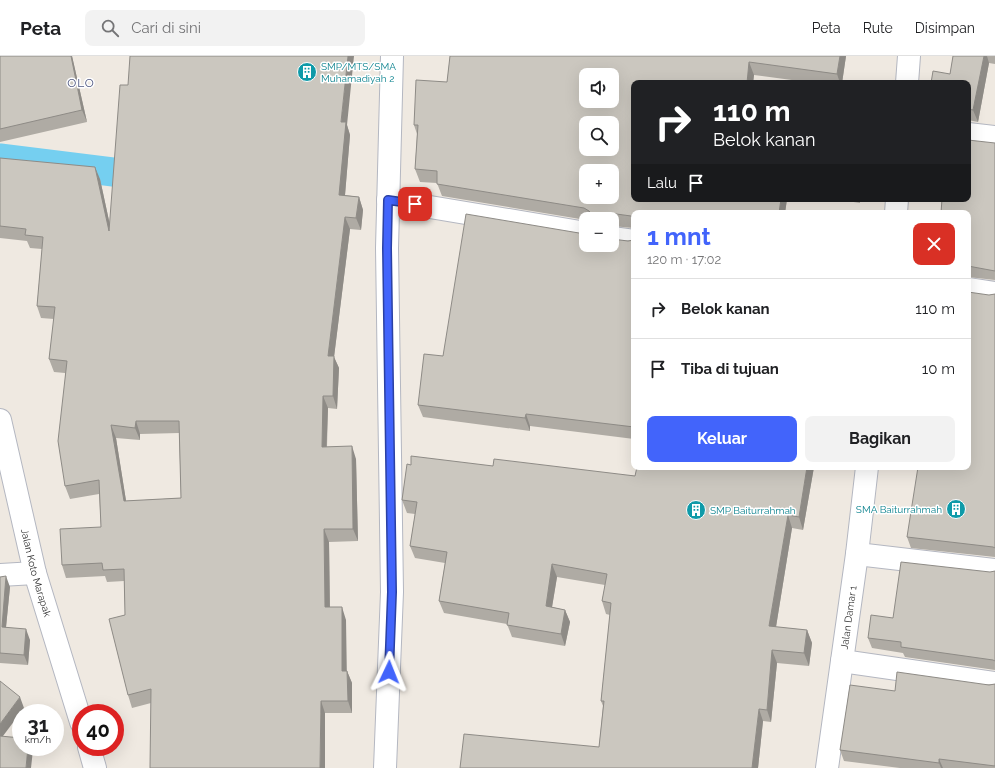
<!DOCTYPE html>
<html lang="id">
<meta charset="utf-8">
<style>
:root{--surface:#fff;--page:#f2f2f2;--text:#202124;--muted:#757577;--line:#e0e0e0;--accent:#4264fb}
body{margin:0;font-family:Raleway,sans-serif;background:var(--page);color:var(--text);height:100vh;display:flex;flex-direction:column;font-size:15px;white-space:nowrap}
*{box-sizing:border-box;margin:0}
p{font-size:13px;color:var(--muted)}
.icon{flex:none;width:22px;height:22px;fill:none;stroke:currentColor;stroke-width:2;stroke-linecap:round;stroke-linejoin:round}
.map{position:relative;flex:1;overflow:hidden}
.panel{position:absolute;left:631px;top:154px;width:340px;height:260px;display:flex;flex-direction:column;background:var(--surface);border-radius:8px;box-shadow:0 4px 16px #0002}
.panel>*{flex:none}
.top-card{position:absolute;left:631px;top:24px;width:340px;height:122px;border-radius:8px;box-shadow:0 4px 16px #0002;background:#202124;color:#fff;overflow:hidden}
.controls{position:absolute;left:579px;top:12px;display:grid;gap:8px}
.controls a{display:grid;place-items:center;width:40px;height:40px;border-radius:8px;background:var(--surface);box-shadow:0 4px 16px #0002;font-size:20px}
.speed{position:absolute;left:12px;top:648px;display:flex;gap:8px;font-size:20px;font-weight:700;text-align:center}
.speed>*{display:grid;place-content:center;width:52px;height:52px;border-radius:50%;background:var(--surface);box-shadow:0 4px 16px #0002;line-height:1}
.speed small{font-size:10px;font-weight:400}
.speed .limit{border:6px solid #d22;background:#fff;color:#111}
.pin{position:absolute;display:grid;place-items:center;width:34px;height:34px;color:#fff;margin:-17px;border-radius:8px;box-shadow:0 2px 6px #0006}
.me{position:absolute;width:44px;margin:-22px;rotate:2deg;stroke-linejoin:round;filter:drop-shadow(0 0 3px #0008)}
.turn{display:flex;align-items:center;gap:14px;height:84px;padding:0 16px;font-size:18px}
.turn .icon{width:52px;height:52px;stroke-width:2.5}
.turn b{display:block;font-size:28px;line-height:34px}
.then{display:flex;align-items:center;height:38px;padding:0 16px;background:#0003;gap:8px;font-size:15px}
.round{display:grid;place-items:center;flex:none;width:42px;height:42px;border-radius:8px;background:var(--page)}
.head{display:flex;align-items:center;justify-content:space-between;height:68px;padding:0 16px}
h1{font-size:24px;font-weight:700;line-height:30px;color:var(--accent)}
.cta{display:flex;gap:8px;margin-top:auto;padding:8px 16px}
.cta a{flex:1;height:46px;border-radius:8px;background:var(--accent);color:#fff;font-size:16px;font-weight:700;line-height:46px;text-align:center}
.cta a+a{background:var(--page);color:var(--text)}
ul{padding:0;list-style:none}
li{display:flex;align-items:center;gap:12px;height:60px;padding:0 16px;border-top:1px solid var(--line)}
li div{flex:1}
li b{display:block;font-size:15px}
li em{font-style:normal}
header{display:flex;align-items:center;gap:24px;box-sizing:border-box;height:56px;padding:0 20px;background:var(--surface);border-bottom:1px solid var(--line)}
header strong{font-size:19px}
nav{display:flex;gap:22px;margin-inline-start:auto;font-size:14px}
.search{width:280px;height:36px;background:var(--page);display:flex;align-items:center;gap:10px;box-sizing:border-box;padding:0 14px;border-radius:8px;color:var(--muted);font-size:15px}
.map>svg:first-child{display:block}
</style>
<header>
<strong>Peta</strong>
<div class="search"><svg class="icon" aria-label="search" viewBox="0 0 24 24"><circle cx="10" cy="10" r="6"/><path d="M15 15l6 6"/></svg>Cari di sini</div>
<nav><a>Peta</a><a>Rute</a><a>Disimpan</a></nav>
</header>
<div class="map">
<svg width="995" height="712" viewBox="0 0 995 712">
<rect width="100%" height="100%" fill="#efe9e1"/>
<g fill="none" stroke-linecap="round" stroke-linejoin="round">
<path stroke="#75cff0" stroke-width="29" d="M 0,102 L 153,121"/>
<defs>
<g id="minor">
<path d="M 907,27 L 909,0"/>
<path d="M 968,78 L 995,81"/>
<path d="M 388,144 L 586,177"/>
<path d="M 896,157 L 897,143"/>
<path d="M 612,182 L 634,185"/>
<path d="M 968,233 L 995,237"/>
<path id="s1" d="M 0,364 L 35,517 L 81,666"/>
<path d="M 857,498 L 995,514"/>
<path d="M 0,519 L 35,517"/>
<path d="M 842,605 L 995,627"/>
<path d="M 89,691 L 95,712"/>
<path d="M 385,712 L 392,536 L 387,192 L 392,0"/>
<path id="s2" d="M 827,712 L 857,498 L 867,411"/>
</g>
</defs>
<use href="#minor" stroke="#b4b7c1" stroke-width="24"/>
<use href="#minor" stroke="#fff" stroke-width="22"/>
</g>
<path fill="#afaba4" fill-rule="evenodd" d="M 0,0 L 72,0 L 87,66 L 0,86 Z
M 450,0 L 846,0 L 842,27 L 814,27 L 754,19 L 753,27 L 634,27 L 634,143 L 787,143 L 785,157 L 634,157 L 634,172 L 612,170 L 612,163 L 586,163 L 586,164 L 442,140 L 437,127 L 420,126 L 415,113 L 417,78 L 414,69 L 447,26 Z
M 953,0 L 995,0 L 995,8 L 989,7 L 978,66 L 968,64 L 968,27 L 950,18 Z
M 128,29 L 347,69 L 350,79 L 345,139 L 359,141 L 363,154 L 361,174 L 350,173 L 334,301 L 339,312 L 337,353 L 328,352 L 327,391 L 356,403 L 358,485 L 329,486 L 330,551 L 346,564 L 346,615 L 347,615 L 352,627 L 352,657 L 325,657 L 151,647 L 132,652 L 128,639 L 124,525 L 107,526 L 105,520 L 66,522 L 62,509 L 101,471 L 99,438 L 70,443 L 65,430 L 65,317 L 54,316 L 49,303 L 54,263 L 41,262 L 37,250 L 42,193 L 30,192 L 27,185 L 0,182 L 0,102 L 100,123 L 110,169 ZM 179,377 L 181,442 L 126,445 L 116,382 L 140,384 L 140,378 Z
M 995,87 L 995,224 L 968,221 L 968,157 Z
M 834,143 L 860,143 L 860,147 Z
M 585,176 L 586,189 L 634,184 L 634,383 L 530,370 L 530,375 L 423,361 L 418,349 L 443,300 L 579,177 Z
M 995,238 L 995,501 L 911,492 L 907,481 L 989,239 Z
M 411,409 L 493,410 L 635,420 L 814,411 L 803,474 L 792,472 L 776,571 L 807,574 L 812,587 L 809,610 L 777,607 L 771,666 L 763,665 L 758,712 L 460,712 L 599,691 L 603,650 L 601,645 L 610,559 L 606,558 L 602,545 L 605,529 L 557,521 L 552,551 L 565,554 L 570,566 L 565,590 L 512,581 L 507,568 L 444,557 L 439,545 L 445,507 L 415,502 L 410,490 L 415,458 L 407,457 L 402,444 Z
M 995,515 L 995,614 L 905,601 L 903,597 L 872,592 L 868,582 L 893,562 L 990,516 Z
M 0,521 L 10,531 L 6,571 L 30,584 L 28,609 L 0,607 Z
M 995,628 L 995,712 L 900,712 L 844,705 L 840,694 L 895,635 Z"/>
<path fill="#8e8b86" d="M 71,0 L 72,0 L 87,66 L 82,54 Z
M 348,0 L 354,0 L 347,69 L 350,79 L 344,151 L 339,139 L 341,66 Z
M 840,0 L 846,0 L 842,27 L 840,27 L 837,18 Z
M 984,0 L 987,0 L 989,7 L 978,66 L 973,54 Z
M 749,6 L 754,19 L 753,27 L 747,27 Z
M 95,111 L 100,123 L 114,188 L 109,175 Z
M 359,141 L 363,154 L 361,174 L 356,162 Z
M 781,143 L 787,143 L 785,157 L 779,157 Z
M 603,158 L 605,163 L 597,163 L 597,162 Z
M 345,161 L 350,173 L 334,301 L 339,312 L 337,353 L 333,340 L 328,300 Z
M 323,340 L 328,352 L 326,403 L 322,391 Z
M 526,358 L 530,370 L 530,375 L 525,362 Z
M 136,365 L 140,378 L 140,384 L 135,372 Z
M 111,369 L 116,382 L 128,457 L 124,445 Z
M 352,390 L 356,403 L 358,485 L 353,473 Z
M 807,411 L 814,411 L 803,474 L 799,461 Z
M 788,459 L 792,472 L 774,583 L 769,570 Z
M 324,473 L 329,486 L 330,564 L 325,551 Z
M 552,508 L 557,521 L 550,563 L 546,550 Z
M 6,520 L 10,531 L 5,581 L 2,571 Z
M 342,551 L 346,564 L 347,627 L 342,615 Z
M 565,554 L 570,566 L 565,590 L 561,578 Z
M 26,573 L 30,584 L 28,609 L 24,599 Z
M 807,574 L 812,587 L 809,610 L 804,597 Z
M 772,594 L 777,607 L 771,666 L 767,654 Z
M 347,615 L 352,627 L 352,657 L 348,645 Z
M 20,641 L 24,652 L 0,684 L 0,668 Z
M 321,645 L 325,657 L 325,712 L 320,712 Z
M 759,653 L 763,665 L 758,712 L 752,712 Z
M 28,691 L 32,691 L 33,694 L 31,712 L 26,712 Z
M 939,703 L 943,712 L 941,712 L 939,707 Z"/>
<path fill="#cbc7bf" stroke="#8e8b86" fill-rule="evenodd" d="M 0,0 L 71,0 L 82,54 L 0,73 Z
M 130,0 L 348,0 L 341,66 L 346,66 L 339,139 L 359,141 L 356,162 L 345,161 L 328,300 L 334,300 L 333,340 L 323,340 L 322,391 L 352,390 L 353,473 L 324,473 L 325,551 L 342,551 L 342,615 L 347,615 L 348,645 L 321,645 L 320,712 L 150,712 L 151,633 L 128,639 L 109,563 L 125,559 L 124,513 L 103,514 L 102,507 L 62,509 L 60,473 L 101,471 L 99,424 L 65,430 L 58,385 L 67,305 L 49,303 L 55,251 L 37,250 L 43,181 L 25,179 L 26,173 L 0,170 L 0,102 L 95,111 L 109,175 L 120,29 L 128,29 ZM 136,365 L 179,365 L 181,442 L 124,445 L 111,369 L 135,372 Z
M 450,0 L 840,0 L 837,18 L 749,6 L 747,27 L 634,27 L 634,143 L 781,143 L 779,157 L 634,157 L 634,161 L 631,160 L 609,157 L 603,158 L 597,163 L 593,163 L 593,160 L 589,155 L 584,152 L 437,128 L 437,115 L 415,113 L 418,69 L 414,69 L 416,24 L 447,26 ZM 586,19 L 612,19 L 612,45 L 586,45 ZM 586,67 L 612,67 L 612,93 L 586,93 ZM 586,115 L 612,115 L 612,141 L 586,141 Z
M 953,0 L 984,0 L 973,54 L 968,53 L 968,27 L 931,27 L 933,15 L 950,18 Z
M 968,84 L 995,87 L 995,215 L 968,210 L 968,157 L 941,157 L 942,143 L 968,143 Z
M 466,158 L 579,177 L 586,176 L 586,189 L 612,189 L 612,183 L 628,185 L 634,184 L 634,371 L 526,358 L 525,362 L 418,349 L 424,298 L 443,300 Z
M 968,236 L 989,239 L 995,238 L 995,492 L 993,491 L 907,481 L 918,411 L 968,411 Z
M 411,400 L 493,410 L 494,403 L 635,420 L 637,411 L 807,411 L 799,461 L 788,459 L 769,570 L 807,574 L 804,597 L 772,594 L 767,654 L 759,653 L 752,712 L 460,712 L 464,678 L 599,691 L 604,645 L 601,645 L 611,547 L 602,545 L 607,518 L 552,508 L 546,550 L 565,554 L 561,578 L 507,569 L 509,557 L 439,545 L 447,496 L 410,490 L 417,446 L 402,444 L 407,408 L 411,409 Z
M 901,506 L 990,516 L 995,515 L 995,605 L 993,604 L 901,591 L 901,586 L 868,582 L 871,559 L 893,562 Z
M 6,520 L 2,571 L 26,573 L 24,599 L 0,597 L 0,521 Z
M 897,616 L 989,629 L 995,628 L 995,710 L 939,703 L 939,707 L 840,694 L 850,629 L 895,635 Z
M 0,625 L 20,641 L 0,668 Z
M 0,680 L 21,682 L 21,691 L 28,691 L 26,712 L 0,712 Z"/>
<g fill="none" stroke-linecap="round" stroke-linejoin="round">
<defs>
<path id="route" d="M 389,616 L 392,536 L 387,192 L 388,144 L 415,148"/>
</defs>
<use href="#route" stroke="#2b41a3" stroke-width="10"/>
<use href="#route" stroke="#4264fb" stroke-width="7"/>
</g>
<defs>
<symbol id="building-disc" viewBox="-11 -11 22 22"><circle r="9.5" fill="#0f9aa8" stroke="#fff"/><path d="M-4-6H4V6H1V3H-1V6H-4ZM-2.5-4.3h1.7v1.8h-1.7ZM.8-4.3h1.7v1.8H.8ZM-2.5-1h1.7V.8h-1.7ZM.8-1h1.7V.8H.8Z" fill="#fff"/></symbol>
</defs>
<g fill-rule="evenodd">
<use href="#building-disc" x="296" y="5" width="22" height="22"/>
<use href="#building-disc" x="945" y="442" width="22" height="22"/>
<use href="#building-disc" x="685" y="443" width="22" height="22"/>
</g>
<g text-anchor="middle" stroke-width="3" stroke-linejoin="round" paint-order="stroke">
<g font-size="10" fill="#0d838f" stroke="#fff" text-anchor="start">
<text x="321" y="14">SMP/MTS/SMA<tspan x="321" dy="12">Muhamadiyah 2</tspan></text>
<text x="942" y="457" text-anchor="end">SMA Baiturrahmah</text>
<text x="710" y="458">SMP Baiturrahmah</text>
</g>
<g font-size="10" fill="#2e2e2e" stroke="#fff">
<text dy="4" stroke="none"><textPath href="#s1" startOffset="157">Jalan Koto Marapak</textPath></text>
<text dy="4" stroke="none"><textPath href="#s2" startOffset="152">Jalan Damar 1</textPath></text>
</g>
<g font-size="12" letter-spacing="1" fill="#4d5680" stroke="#fff">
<text x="81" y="31">OLO</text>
</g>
</g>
</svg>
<div class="controls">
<a><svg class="icon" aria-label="sound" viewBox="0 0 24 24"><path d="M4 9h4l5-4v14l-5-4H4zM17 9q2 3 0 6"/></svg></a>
<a><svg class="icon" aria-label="search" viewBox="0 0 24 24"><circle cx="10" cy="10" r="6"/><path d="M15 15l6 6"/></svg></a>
<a>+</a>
<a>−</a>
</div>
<div class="speed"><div>31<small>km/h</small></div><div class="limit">40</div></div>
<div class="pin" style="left:415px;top:148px;background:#d93025"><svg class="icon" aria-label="arrive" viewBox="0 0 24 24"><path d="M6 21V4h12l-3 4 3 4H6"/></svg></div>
<svg class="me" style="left:389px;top:616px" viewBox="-20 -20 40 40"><path d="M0-17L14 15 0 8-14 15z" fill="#4264fb" stroke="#fff" stroke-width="4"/></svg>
<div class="top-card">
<div class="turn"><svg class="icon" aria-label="right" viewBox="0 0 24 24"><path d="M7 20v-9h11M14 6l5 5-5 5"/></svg><div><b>110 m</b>Belok kanan</div></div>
<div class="then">Lalu<svg class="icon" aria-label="arrive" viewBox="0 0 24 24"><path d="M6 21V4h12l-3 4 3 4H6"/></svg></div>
</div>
<section class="panel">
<div class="head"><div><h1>1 mnt</h1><p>120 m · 17:02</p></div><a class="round" style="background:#d93025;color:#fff"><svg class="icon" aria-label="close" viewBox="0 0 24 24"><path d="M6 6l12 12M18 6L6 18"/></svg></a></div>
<ul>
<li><svg class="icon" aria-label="right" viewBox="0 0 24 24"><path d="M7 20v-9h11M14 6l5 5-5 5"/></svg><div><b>Belok kanan</b></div><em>110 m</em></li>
<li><svg class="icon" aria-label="arrive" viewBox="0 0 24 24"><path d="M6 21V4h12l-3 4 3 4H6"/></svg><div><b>Tiba di tujuan</b></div><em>10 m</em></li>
</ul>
<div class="cta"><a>Keluar</a><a>Bagikan</a></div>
</section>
</div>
